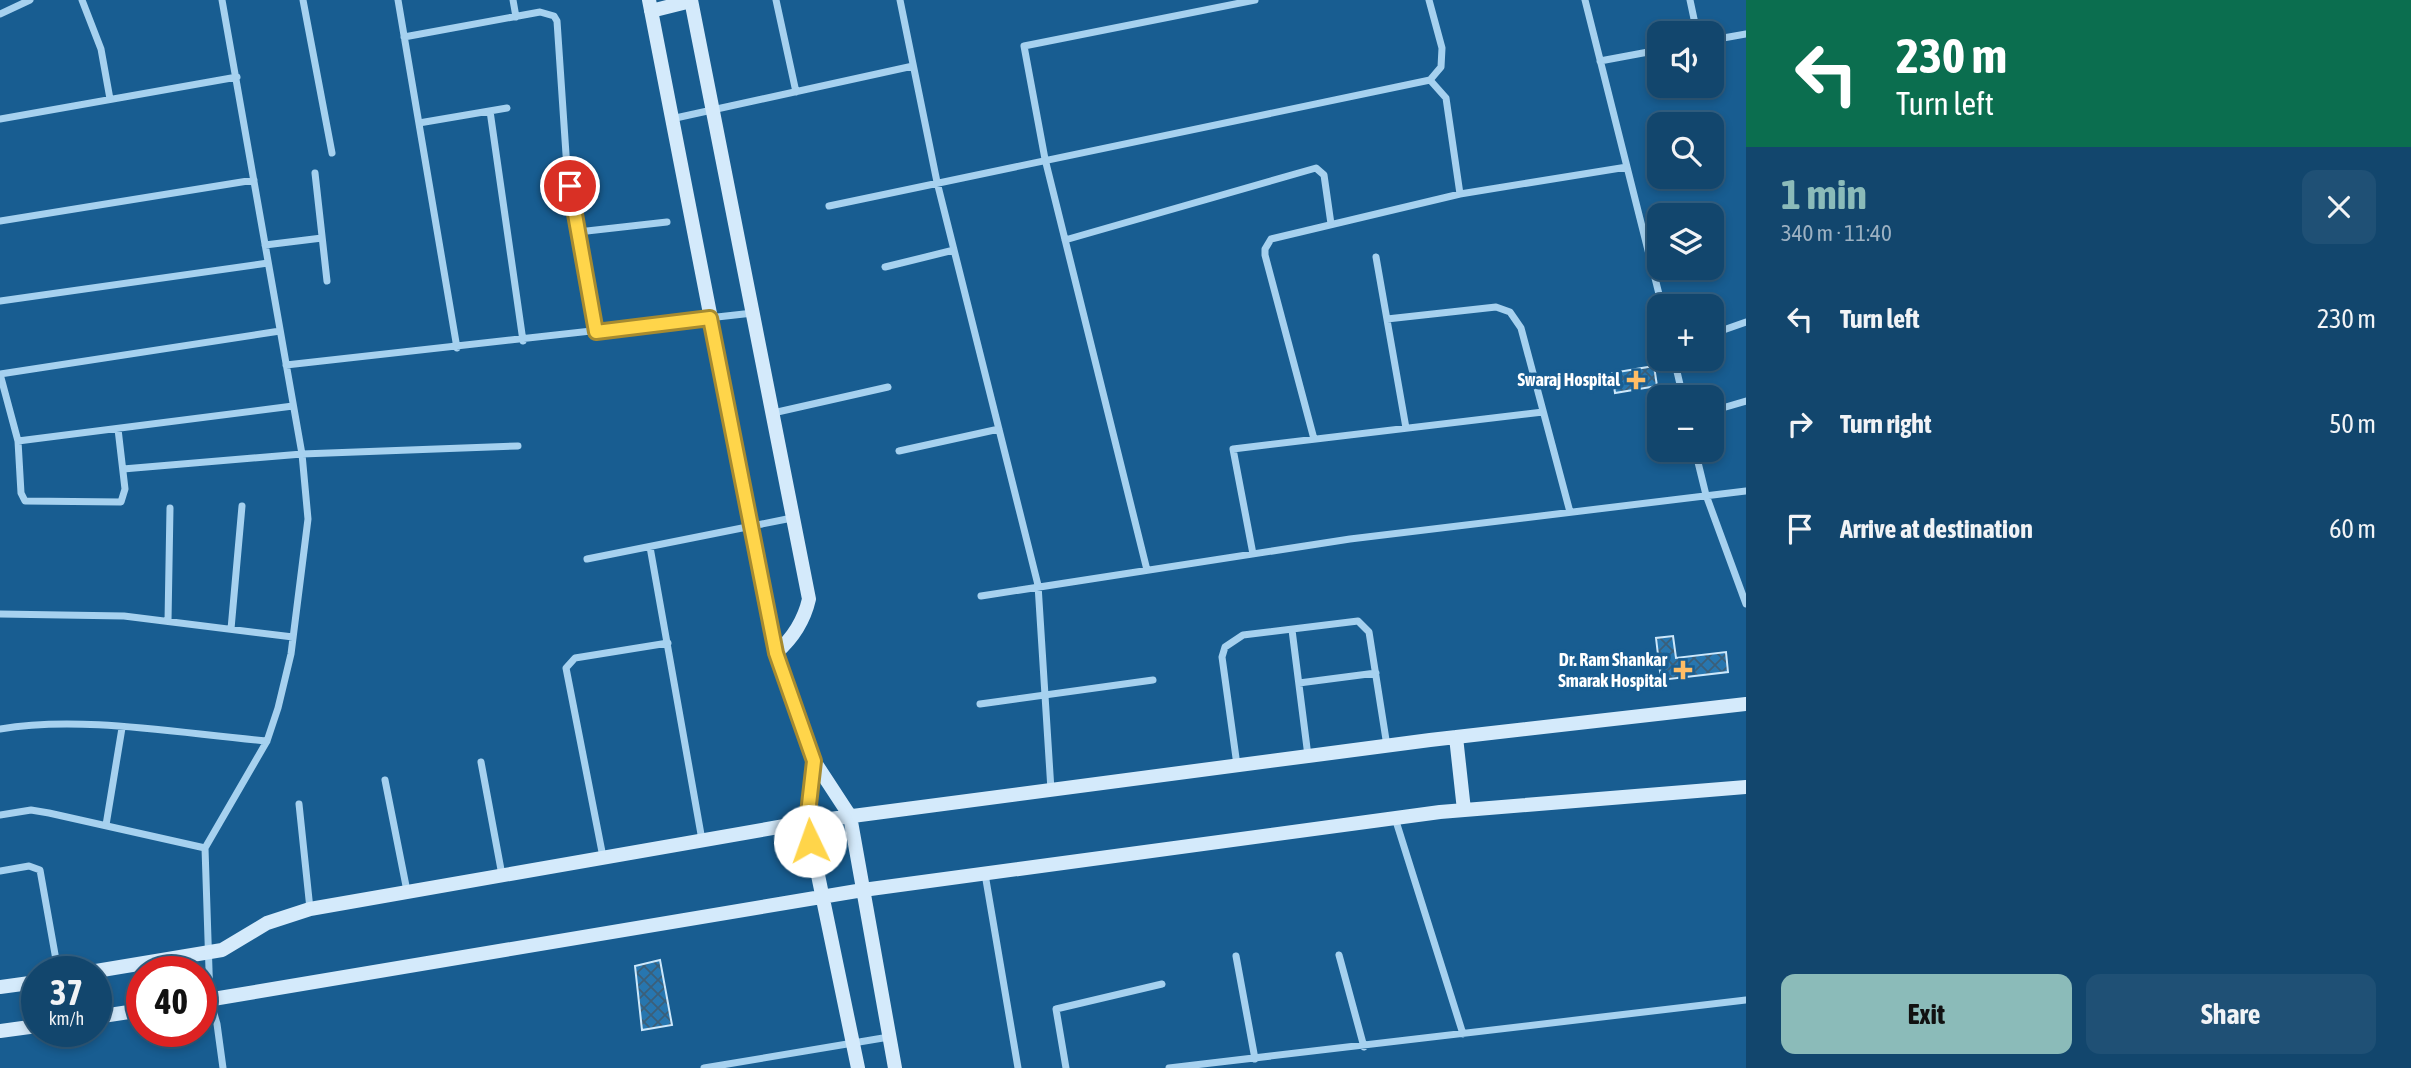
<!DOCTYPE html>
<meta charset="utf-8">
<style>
:root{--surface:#12466d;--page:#1f5075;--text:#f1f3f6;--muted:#9cb1c2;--line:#315e80;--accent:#8bbbb9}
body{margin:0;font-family:"Asap Condensed",sans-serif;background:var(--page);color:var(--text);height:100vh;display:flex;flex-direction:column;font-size:26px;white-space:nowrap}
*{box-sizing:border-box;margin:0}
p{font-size:23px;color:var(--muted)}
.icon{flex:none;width:38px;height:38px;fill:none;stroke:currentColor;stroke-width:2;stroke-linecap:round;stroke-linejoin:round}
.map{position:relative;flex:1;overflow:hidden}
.drawer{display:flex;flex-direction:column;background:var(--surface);width:665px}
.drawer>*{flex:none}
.banner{background:#0b6e4f;color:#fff;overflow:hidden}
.tools{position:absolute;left:1647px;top:21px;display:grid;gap:14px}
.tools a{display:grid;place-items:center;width:77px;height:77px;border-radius:14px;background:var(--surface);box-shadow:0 4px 10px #0003,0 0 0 2px var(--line);font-size:35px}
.speed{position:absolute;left:21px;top:956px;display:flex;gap:14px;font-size:35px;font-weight:700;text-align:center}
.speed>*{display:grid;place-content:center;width:91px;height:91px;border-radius:50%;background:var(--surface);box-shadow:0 4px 10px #0003,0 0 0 2px var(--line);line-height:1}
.speed small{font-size:18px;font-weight:400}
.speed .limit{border:10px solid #d22;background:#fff;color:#111}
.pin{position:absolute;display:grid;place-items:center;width:60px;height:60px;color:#fff;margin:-30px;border:4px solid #fff;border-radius:50%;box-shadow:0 2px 7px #0007}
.me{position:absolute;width:77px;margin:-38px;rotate:357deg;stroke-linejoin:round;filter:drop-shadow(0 0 5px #0008)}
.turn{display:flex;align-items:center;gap:24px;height:147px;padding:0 35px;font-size:32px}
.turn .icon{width:91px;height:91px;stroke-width:2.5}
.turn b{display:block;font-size:49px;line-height:60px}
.round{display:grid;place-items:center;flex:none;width:74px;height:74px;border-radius:14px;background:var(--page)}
.head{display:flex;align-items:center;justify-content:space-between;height:119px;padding:0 35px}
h1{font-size:42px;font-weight:700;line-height:52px;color:var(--accent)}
.action{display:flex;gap:14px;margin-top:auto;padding:14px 35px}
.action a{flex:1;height:80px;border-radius:14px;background:var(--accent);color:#111;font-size:28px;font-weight:700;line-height:80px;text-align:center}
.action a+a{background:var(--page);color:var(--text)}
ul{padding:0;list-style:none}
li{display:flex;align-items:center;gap:21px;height:105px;padding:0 35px}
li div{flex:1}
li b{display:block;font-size:26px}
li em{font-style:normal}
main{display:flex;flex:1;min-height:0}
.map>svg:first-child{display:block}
</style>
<main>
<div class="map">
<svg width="1746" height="1068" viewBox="0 0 1746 1068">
<defs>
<pattern id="building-cross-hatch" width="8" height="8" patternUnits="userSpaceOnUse" patternTransform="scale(1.75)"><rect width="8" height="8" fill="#2776af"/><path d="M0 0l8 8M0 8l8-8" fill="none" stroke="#3b5f79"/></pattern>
</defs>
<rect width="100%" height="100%" fill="#185d91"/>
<path fill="url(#building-cross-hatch)" stroke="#cde8fb" stroke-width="2" d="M 1654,366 L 1657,386 L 1615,393 L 1612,373 Z
M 1673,636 L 1676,658 L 1726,652 L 1728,672 L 1661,680 L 1656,638 Z
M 660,960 L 672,1025 L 642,1030 L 635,966 Z"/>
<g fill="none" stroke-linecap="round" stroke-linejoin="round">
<path stroke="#a6d1ef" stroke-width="7" d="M 82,0 L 101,49 L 110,99
M 222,0 L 302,454 L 308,519 L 291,654 L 278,708 L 267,741 L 205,848 L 210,1000 L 217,1024 L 223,1068
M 303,0 L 332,153
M 398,0 L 457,348
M 513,0 L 516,17
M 776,0 L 796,92
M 900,0 L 937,182 L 1038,585 L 1051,790
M 1585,0 L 1662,306
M 1690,0 L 1697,33
M 0,14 L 30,0
M 404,37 L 540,12 L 554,16 L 557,21 L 567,169 L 596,332
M 1712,40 L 1746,34
M 1600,61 L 1659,50
M 1430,80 L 1446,98 L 1460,194
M 490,111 L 523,341
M 0,119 L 237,77
M 671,119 L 913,66
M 419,123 L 507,108
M 315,173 L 327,281
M 829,206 L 1430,80 L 1441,67 L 1442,48 L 1429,0
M 0,221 L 254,180
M 578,232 L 667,222
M 1065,240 L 1316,168 L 1324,175 L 1331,224
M 265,245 L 322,238
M 1376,257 L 1406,428
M 885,267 L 954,250
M 0,301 L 268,263
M 1387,319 L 1496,307 L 1510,312 L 1521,328 L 1570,512
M 1712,334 L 1746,322
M 1674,359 L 1683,397
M 286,365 L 753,313
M 0,374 L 18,441 L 21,493 L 25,501 L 121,502 L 125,489 L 118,429
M 0,374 L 280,331
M 1712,411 L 1746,401
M 773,413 L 888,387
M 1314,439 L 1265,255 L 1265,249 L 1271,239 L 1460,194 L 1627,167
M 18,441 L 293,406
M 1695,450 L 1706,495 L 1746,604
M 899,451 L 999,429
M 123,469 L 302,454 L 518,446
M 650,547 L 702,840
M 1253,554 L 1233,449 L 1543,412
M 587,559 L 792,518
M 1147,570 L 1045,159 L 1024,46 L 1255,0
M 981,596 L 1350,539 L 1746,491
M 0,614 L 124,616 L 293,637
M 168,621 L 170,508
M 231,629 L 242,506
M 1292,630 L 1308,756
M 1299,683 L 1376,673
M 980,704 L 1153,680
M 0,729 C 82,715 183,734 267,741
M 481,762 L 502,875
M 1237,765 L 1222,657 L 1225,647 L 1243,635 L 1358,621 L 1369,632 L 1387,746
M 385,780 L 407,891
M 299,804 L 310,909
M 0,815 L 31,810 L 49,813 L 205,848
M 1395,818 L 1463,1034
M 106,825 L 122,728
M 603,857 L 566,668 L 575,658 L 668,643
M 0,871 L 29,866 L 40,870 L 58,971
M 985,874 L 1018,1068
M 1339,955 L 1364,1047
M 1236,956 L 1255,1059
M 704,1068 L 889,1037
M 1066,1068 L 1056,1009 L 1162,984
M 1169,1068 L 1746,1000"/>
<path stroke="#d4eafb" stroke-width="14" d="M 649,0 L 776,653 L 814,761 L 850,816 L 895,1068
M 691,0 L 809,599 C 804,621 793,638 776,653
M 651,11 L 691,1
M 1456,737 L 1464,810
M 814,761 L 807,822 L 858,1068
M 96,971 L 222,950 L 267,923 L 310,909 L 807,822 L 1430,740 L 1746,704
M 0,987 L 37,982
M 201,1001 L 863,890 L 1440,812 L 1746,787
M 96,1017 L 142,1010
M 0,1031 L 37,1026"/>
</g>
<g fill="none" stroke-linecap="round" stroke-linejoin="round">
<defs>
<path id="route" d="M 570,186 L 596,332 L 710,318 L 776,653 L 814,761 L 807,822 L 810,841"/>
</defs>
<use href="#route" stroke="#a68a30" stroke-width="18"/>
<use href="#route" stroke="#ffd54a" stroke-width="12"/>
</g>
<g fill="#ffbd65" stroke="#185d91" stroke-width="2.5">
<path d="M1632.5 369.5h7v7h7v7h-7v7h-7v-7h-7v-7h7z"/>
<path d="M1679.5 659.5h7v7h7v7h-7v7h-7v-7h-7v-7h7z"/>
</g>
<g text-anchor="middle" stroke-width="7" stroke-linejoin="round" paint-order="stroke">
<g font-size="18" font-weight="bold" fill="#fff" stroke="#185d91" text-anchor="end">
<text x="1620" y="386">Swaraj Hospital</text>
<text x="1667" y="666">Dr. Ram Shankar<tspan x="1667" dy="21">Smarak Hospital</tspan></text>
</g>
</g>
</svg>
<div class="tools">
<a><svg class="icon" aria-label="sound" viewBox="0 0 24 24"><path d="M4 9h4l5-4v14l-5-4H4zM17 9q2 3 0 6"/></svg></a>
<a><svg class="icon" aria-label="search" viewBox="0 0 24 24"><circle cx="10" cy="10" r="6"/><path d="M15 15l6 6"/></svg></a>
<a><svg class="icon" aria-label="layers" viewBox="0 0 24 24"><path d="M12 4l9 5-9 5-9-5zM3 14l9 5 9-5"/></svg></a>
<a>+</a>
<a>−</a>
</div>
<div class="speed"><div>37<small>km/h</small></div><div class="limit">40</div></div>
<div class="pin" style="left:570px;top:186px;background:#d93025"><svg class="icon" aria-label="arrive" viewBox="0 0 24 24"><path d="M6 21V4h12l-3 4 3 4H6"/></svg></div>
<svg class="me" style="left:810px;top:841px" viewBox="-20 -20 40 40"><circle r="19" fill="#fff"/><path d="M0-13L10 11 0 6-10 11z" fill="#ffd54a"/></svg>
</div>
<section class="drawer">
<div class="banner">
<div class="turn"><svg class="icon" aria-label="left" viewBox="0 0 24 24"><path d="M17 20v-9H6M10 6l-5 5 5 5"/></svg><div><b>230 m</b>Turn left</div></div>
</div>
<div class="head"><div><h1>1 min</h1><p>340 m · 11:40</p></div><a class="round"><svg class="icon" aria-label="close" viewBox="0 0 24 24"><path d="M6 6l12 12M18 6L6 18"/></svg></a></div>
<ul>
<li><svg class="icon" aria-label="left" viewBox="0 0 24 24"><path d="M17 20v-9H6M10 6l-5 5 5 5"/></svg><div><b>Turn left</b></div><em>230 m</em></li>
<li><svg class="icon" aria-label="right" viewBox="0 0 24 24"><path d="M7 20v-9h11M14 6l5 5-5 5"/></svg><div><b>Turn right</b></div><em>50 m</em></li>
<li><svg class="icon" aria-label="arrive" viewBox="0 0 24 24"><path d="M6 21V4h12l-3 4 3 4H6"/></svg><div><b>Arrive at destination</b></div><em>60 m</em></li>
</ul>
<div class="action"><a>Exit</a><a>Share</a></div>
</section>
</main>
